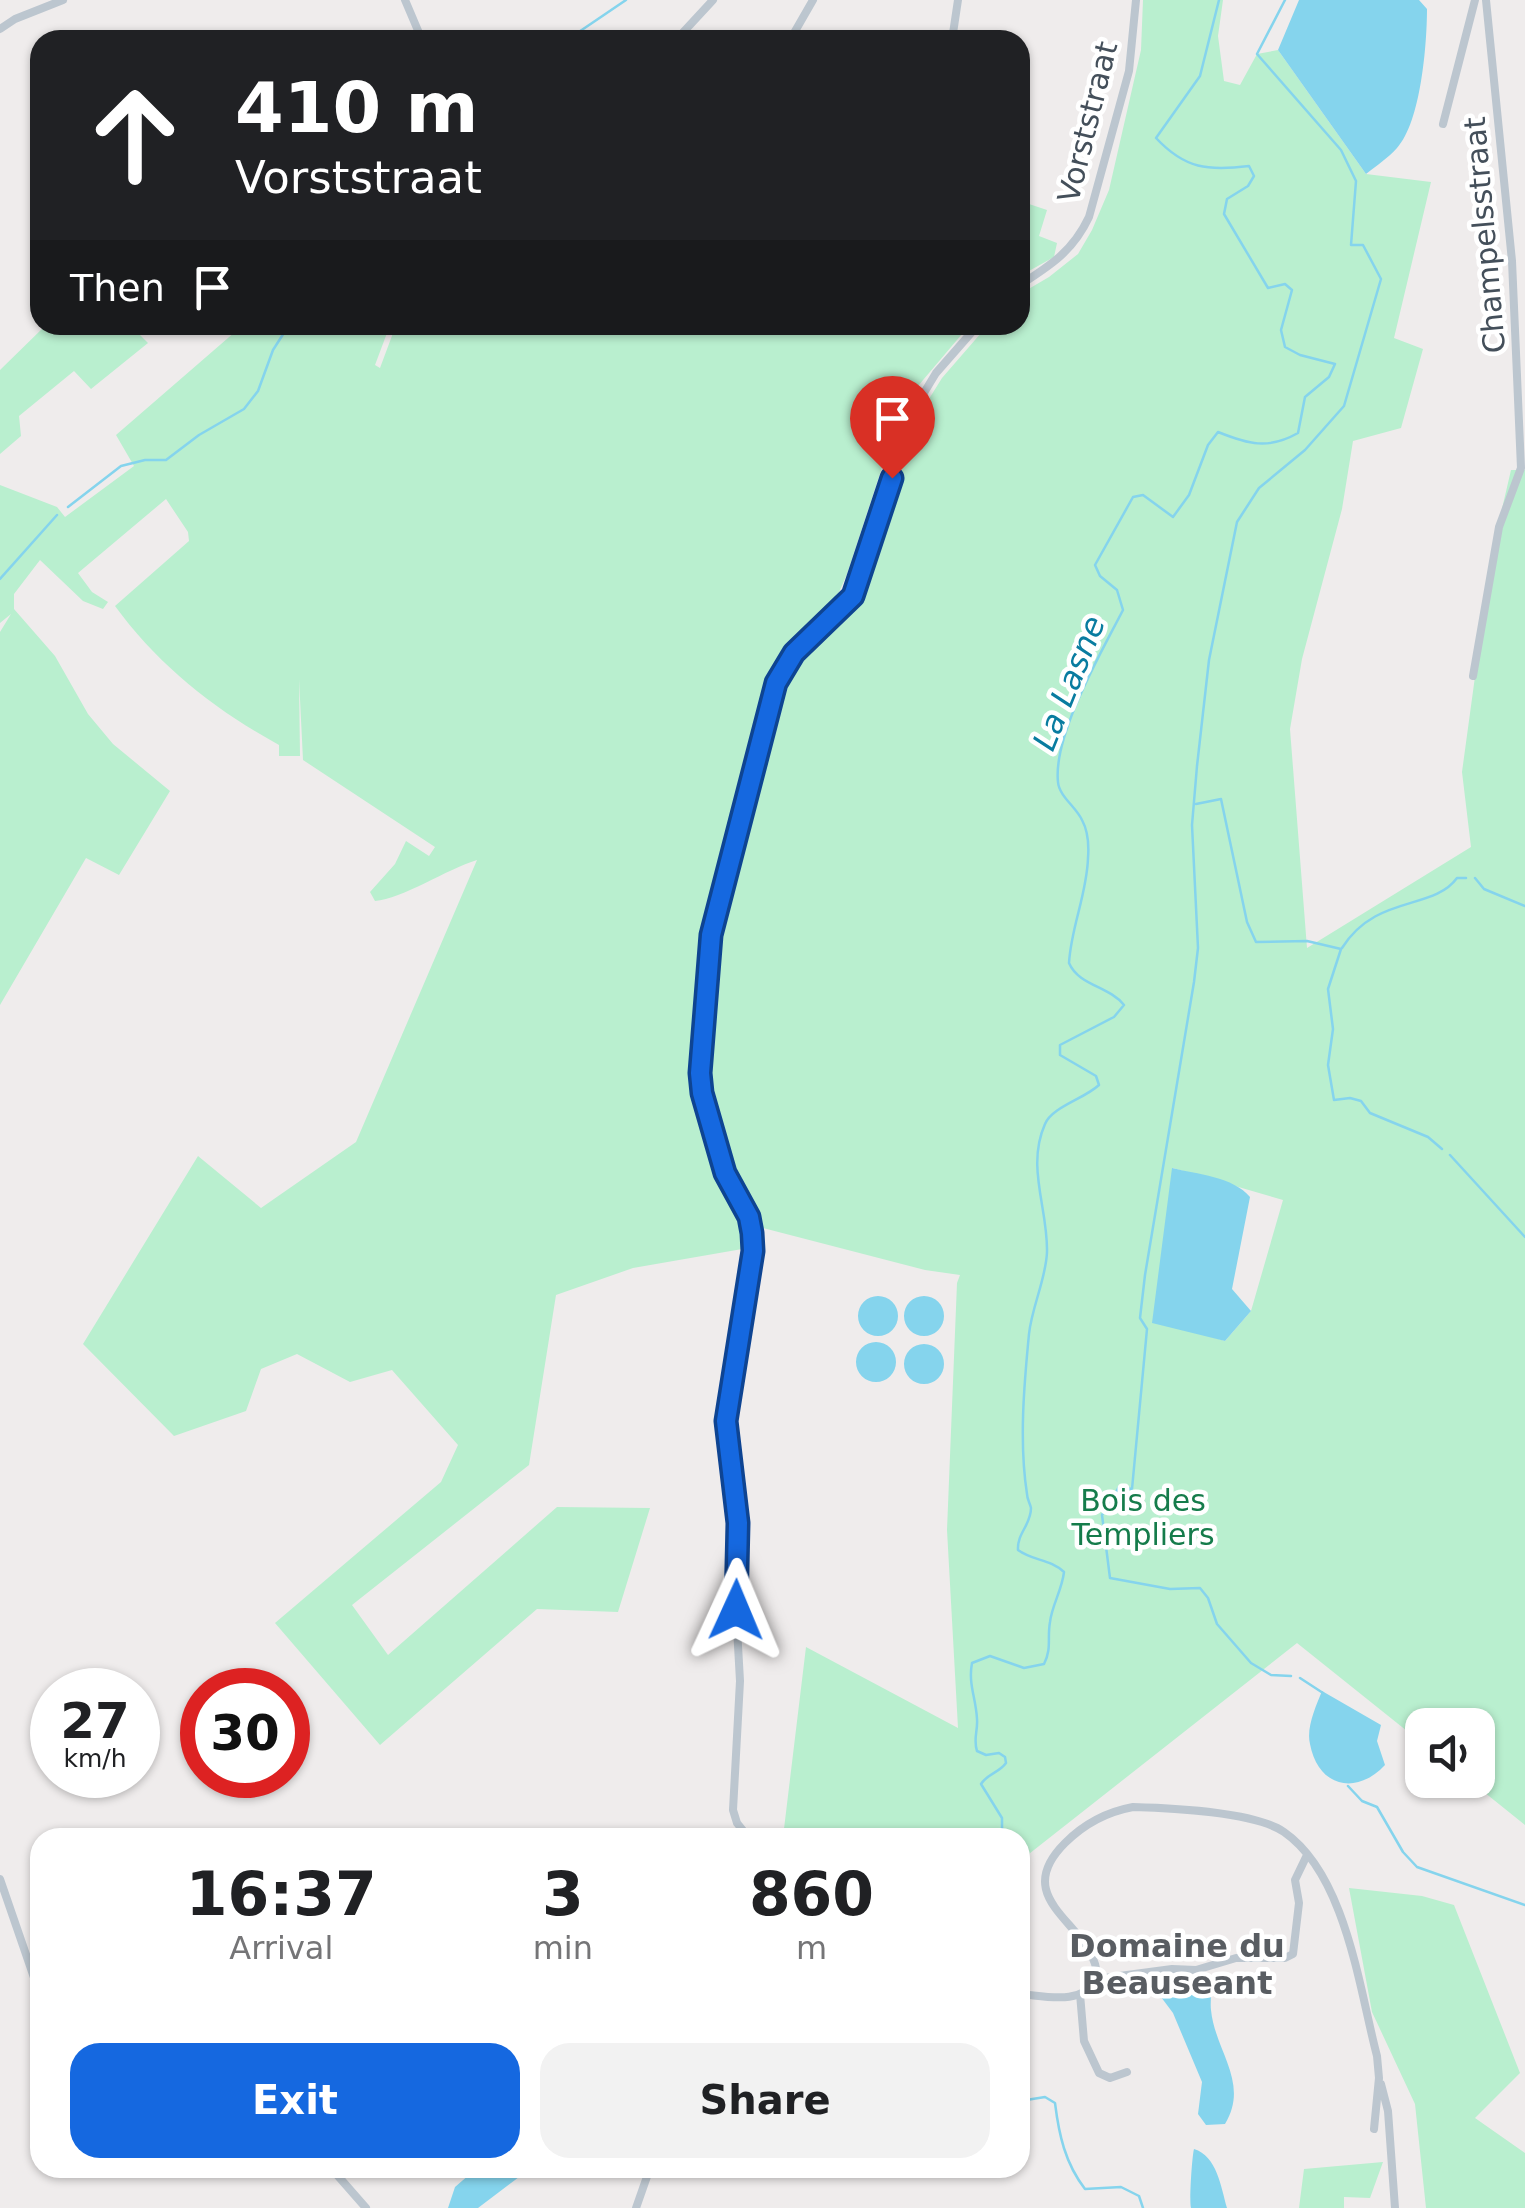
<!DOCTYPE html>
<style>
:root{--surface:#fff;--page:#f2f2f2;--text:#202124;--muted:#757577;--accent:#1568e0}
body{margin:0;font-family:"DejaVu Sans",sans-serif;background:var(--page);color:var(--text);height:100vh;display:flex;flex-direction:column;font-size:38px;white-space:nowrap}
*{box-sizing:border-box;margin:0}
p{font-size:32px;color:var(--muted)}
.icon{flex:none;width:55px;height:55px;fill:none;stroke:currentColor;stroke-width:2;stroke-linecap:round;stroke-linejoin:round}
.map{position:relative;flex:1;overflow:hidden}
.drawer{position:absolute;left:30px;top:1828px;width:1000px;height:350px;display:flex;flex-direction:column;background:var(--surface);border-radius:30px;box-shadow:0 2px 8px #0004}
.drawer>*{flex:none}
.hud{position:absolute;left:30px;top:30px;width:1000px;height:305px;border-radius:30px;box-shadow:0 2px 8px #0004;background:#202124;color:#fff;overflow:hidden}
.controls{position:absolute;left:1405px;top:1708px;display:grid;gap:20px}
.controls a{display:grid;place-items:center;width:90px;height:90px;border-radius:20px;background:var(--surface);box-shadow:0 2px 8px #0004;font-size:50px}
.speed{position:absolute;left:30px;top:1668px;display:flex;gap:20px;font-size:50px;font-weight:700;text-align:center}
.speed>*{display:grid;place-content:center;width:130px;height:130px;border-radius:50%;background:var(--surface);box-shadow:0 2px 8px #0004;line-height:1}
.speed small{font-size:25px;font-weight:400}
.speed .limit{border:15px solid #d22;background:#fff;color:#111}
.pin{position:absolute;display:grid;place-items:center;width:85px;height:85px;color:#fff;margin:-102px -42px;border-radius:50% 50% 50% 0;rotate:-45deg;box-shadow:0 0 10px #0007}
.pin .icon{rotate:45deg}
.me{position:absolute;width:110px;margin:-55px;rotate:1deg;stroke-linejoin:round;filter:drop-shadow(0 0 8px #0008)}
.turn{display:flex;align-items:center;gap:35px;height:210px;padding:0 40px;font-size:45px}
.turn .icon{width:130px;height:130px;stroke-width:2.5}
.turn b{display:block;font-size:70px;line-height:85px}
.then{display:flex;align-items:center;height:95px;padding:0 40px;background:#0003;gap:20px;font-size:38px}
.eta{display:flex;justify-content:space-evenly;align-items:center;height:170px;text-align:center}
.eta b{font-size:60px;font-weight:700;line-height:70px}
.primary-button{display:flex;gap:20px;margin-top:auto;padding:20px 40px}
.primary-button a{flex:1;height:115px;border-radius:30px;background:var(--accent);color:#fff;font-size:40px;font-weight:700;line-height:115px;text-align:center}
.primary-button a+a{background:var(--page);color:var(--text)}
.map>svg:first-child{display:block}
</style>
<div class="map">
<svg width="1525" height="2208" viewBox="0 0 1525 2208">
<rect width="100%" height="100%" fill="#efecec"/>
<path fill="#b9efcf" fill-rule="evenodd" d="M 1143,0 L 1223,0 L 1218,36 L 1224,81 L 1240,85 L 1257,54 L 1278,50 L 1366,174 L 1431,182 L 1394,338 L 1423,349 L 1401,428 L 1353,441 L 1342,509 L 1302,659 L 1290,729 L 1307,948 L 1471,847 L 1462,772 L 1492,552 L 1511,470 L 1525,470 L 1525,1825 L 1469,1780 L 1478,1780 L 1478,1725 L 1422,1725 L 1422,1743 L 1297,1643 L 1020,1861 L 1020,1838 L 783,1837 L 806,1647 L 958,1728 L 947,1530 L 957,1283 L 960,1275 L 925,1270 L 763,1228 L 740,1193 L 748,1248 L 633,1268 L 556,1295 L 529,1465 L 352,1605 L 388,1655 L 557,1507 L 650,1508 L 618,1612 L 537,1609 L 380,1745 L 275,1623 L 441,1482 L 458,1445 L 392,1370 L 350,1382 L 297,1354 L 261,1369 L 246,1411 L 174,1436 L 83,1344 L 198,1156 L 261,1208 L 356,1142 L 477,860 C 447,869 402,899 375,901 L 370,892 L 395,864 L 406,841 L 429,856 L 435,847 L 303,760 L 299,679 L 300,756 L 279,756 L 279,745 C 215,710 158,665 115,606 L 189,541 L 188,532 L 166,499 L 78,573 L 92,592 L 108,602 L 103,609 L 83,601 L 40,560 L 14,594 L 14,609 L 55,656 L 88,714 L 113,744 L 170,791 L 119,875 L 86,858 L 0,1005 L 0,632 L 11,614 L 0,623 L 0,485 L 57,507 L 65,517 L 134,466 L 116,435 L 243,325 L 390,325 L 375,365 L 380,368 L 396,325 L 946,325 L 962,334 L 918,386 L 897,422 L 847,574 L 833,606 L 783,653 L 768,687 L 702,965 L 697,1075 L 714,1122 L 707,1095 L 705,1066 L 715,942 L 733,897 L 785,689 L 794,665 L 863,594 L 919,415 L 942,378 L 988,325 L 1020,325 L 1020,294 L 1049,277 L 1078,254 L 1092,230 L 1109,190 L 1141,50 ZM 1173,1168 L 1283,1200 L 1251,1311 L 1225,1341 L 1205,1335 Z
M 1020,201 L 1047,210 L 1039,236 L 1057,243 L 1054,257 L 1020,276 Z
M 46,325 L 130,325 L 148,343 L 91,389 L 74,371 L 19,416 L 21,436 L 0,454 L 0,370 Z
M 1349,1888 L 1422,1896 L 1454,1905 L 1520,2073 L 1475,2118 L 1525,2153 L 1525,2208 L 1426,2208 L 1415,2104 L 1372,2012 Z
M 1383,2162 L 1370,2198 L 1344,2197 L 1344,2208 L 1299,2208 L 1304,2169 Z"/>
<path fill="#85d4ed" d="M 1299,0 L 1419,0 L 1427,9 C 1427,44 1421,122 1397,148 C 1388,158 1376,166 1366,174 L 1278,50 Z
M 1172,1168 C 1196,1174 1234,1177 1250,1197 L 1232,1289 L 1251,1311 L 1225,1341 L 1152,1323 Z
M858 1316a20 20 0 1 1 40 0a20 20 0 1 1-40 0Z
M904 1316a20 20 0 1 1 40 0a20 20 0 1 1-40 0Z
M856 1362a20 20 0 1 1 40 0a20 20 0 1 1-40 0Z
M904 1364a20 20 0 1 1 40 0a20 20 0 1 1-40 0Z
M 1322,1691 L 1381,1725 L 1377,1741 L 1385,1765 C 1356,1796 1318,1787 1310,1744 C 1306,1728 1316,1706 1322,1691 Z
M 1171,1980 L 1210,1986 C 1212,1995 1210,2002 1211,2010 C 1215,2051 1250,2083 1225,2124 L 1206,2125 L 1198,2114 L 1202,2082 L 1173,2013 L 1158,1993 Z
M 1194,2149 C 1217,2156 1221,2187 1227,2208 L 1191,2208 C 1189,2202 1192,2156 1194,2149 Z
M 477,2168 L 531,2168 L 478,2208 L 448,2208 L 455,2187 Z"/>
<g fill="none" stroke-linecap="round" stroke-linejoin="round">
<path stroke="#85d4ed" stroke-width="2.5" d="M 1285,0 L 1257,54 L 1341,150 L 1356,181 L 1351,245 L 1363,245 L 1381,279 L 1344,406 L 1305,450 L 1259,488 L 1237,522 L 1209,660 L 1197,766 L 1192,825 L 1198,948 L 1194,982 L 1145,1275 L 1140,1318 L 1147,1329 L 1132,1489 L 1119,1487 L 1102,1515 L 1110,1578 L 1170,1589 L 1200,1588 L 1208,1598 L 1217,1624 L 1251,1663 L 1271,1675 L 1291,1676
M 567,40 L 626,0
M 68,507 L 121,466 L 145,460 L 166,460 L 199,435 L 244,409 L 258,391 L 273,350 L 289,325
M 0,579 L 57,515
M 1196,804 L 1221,799 L 1247,922 L 1256,942 L 1307,941 L 1341,949 L 1328,989 L 1333,1029 L 1328,1065 L 1334,1100 L 1350,1098 L 1361,1101 L 1370,1113 L 1428,1137 L 1442,1149
M 1475,878 L 1484,889 L 1525,906
M 1342,948 C 1376,894 1433,911 1457,878 L 1466,878
M 1450,1155 L 1525,1237
M 1300,1678 L 1323,1693
M 1348,1786 L 1362,1801 L 1377,1807 L 1403,1852 L 1417,1867 L 1525,1905
M 1002,1838 L 1002,1818 L 981,1784 C 988,1773 999,1773 1006,1763 L 1005,1757 L 999,1753 L 986,1755 L 977,1751 C 973,1739 978,1731 977,1719 C 976,1698 968,1684 972,1663 L 990,1656 L 1024,1668 L 1044,1664 C 1052,1648 1047,1639 1050,1622 C 1052,1605 1062,1590 1064,1572 C 1050,1559 1033,1561 1018,1550 C 1017,1533 1031,1525 1031,1508 C 1030,1503 1027,1499 1027,1494 C 1019,1443 1024,1385 1029,1334 C 1032,1306 1046,1279 1047,1252 C 1048,1208 1026,1167 1045,1124 C 1052,1107 1084,1099 1099,1085 L 1096,1076 L 1060,1055 L 1060,1045 L 1114,1017 L 1124,1005 C 1109,986 1079,986 1069,963 C 1071,927 1087,894 1088,858 C 1089,845 1088,831 1082,820 C 1076,807 1059,796 1058,782 C 1053,735 1101,653 1123,610 L 1117,590 L 1100,576 L 1095,565 L 1133,497 L 1143,495 L 1173,517 L 1189,495 L 1208,445 L 1218,432 C 1248,444 1268,450 1298,433 L 1305,397 L 1329,377 L 1335,364 L 1300,355 L 1285,347 L 1281,330 L 1292,290 L 1285,284 L 1268,288 L 1224,214 L 1227,199 L 1248,186 L 1254,176 L 1249,166 C 1208,171 1185,169 1156,138 L 1200,76 L 1219,0
M 1020,1931 L 1025,1958 L 1020,2003
M 1020,2101 L 1045,2097 L 1055,2103 C 1059,2135 1065,2163 1085,2189 L 1121,2187 L 1139,2196 L 1143,2208"/>
<path stroke="#bcc6cf" stroke-width="8" d="M 405,0 L 422,40
M 0,29 L 15,19 L 63,0
M 676,40 L 713,0
M 790,40 L 813,0
M 952,40 L 958,0
M 1443,124 L 1475,0
M 1020,285 C 1051,265 1073,251 1089,217 L 1129,71 L 1136,0
M 1473,676 L 1499,527 L 1521,468 L 1512,261 L 1486,0
M 749,1838 L 737,1823 L 733,1810 L 740,1681 L 736,1610 L 738,1523 L 726,1421 L 753,1251 L 749,1217 L 725,1173 L 701,1093 L 700,1073 L 711,935 L 777,683 L 794,653 L 853,597 L 913,411 L 936,373 L 978,325
M 0,1879 L 40,1995
M 1097,1979 L 1172,1969 L 1196,1970 L 1236,1958 L 1285,1958 L 1293,1954 L 1299,1903 L 1295,1880 L 1307,1855
M 1020,1994 C 1046,1996 1081,2006 1097,1979 C 1099,1925 1005,1903 1065,1843 C 1084,1824 1106,1812 1133,1807 C 1170,1808 1255,1812 1284,1832 C 1346,1875 1359,1988 1377,2056 L 1379,2078 L 1374,2129
M 1080,1994 L 1084,2041 L 1099,2073 L 1110,2078 L 1127,2072
M 1381,2084 L 1388,2111 L 1395,2208
M 129,2168 L 134,2168
M 331,2168 L 366,2208
M 636,2208 L 650,2168"/>
</g>
<g fill="none" stroke-linecap="round" stroke-linejoin="round">
<defs>
<path id="route" d="M 736,1610 L 738,1523 L 726,1421 L 753,1251 L 752,1233 L 749,1217 L 725,1173 L 702,1093 L 700,1073 L 711,935 L 776,683 L 794,653 L 853,596 L 892,478"/>
</defs>
<use href="#route" stroke="#0e4492" stroke-width="25"/>
<use href="#route" stroke="#1568e0" stroke-width="18"/>
</g>
<g text-anchor="middle" stroke-width="9" stroke-linejoin="round" paint-order="stroke">
<g font-size="30" fill="#444f5a" stroke="#fff">
<text transform="translate(1088 122) rotate(-76)" y="10">Vorststraat</text>
<text transform="translate(1485 235) rotate(-95)" y="10">Champelsstraat</text>
</g>
<g font-size="30" fill="#157c4b" stroke="#fff">
<text x="1143" y="1511">Bois des<tspan x="1143" dy="34">Templiers</tspan></text>
</g>
<g font-size="32" font-style="italic" fill="#097ca0" stroke="#fff">
<text transform="translate(1069 683) rotate(-68)" y="11">La Lasne</text>
</g>
<g font-size="32" font-weight="bold" fill="#595d62" stroke="#fff">
<text x="1177" y="1957">Domaine du<tspan x="1177" dy="37">Beauseant</tspan></text>
</g>
</g>
</svg>
<div class="controls">
<a><svg class="icon" aria-label="sound" viewBox="0 0 24 24"><path d="M4 9h4l5-4v14l-5-4H4zM17 9q2 3 0 6"/></svg></a>
</div>
<div class="speed"><div>27<small>km/h</small></div><div class="limit">30</div></div>
<div class="pin" style="left:892px;top:478px;background:#d93025"><svg class="icon" aria-label="arrive" viewBox="0 0 24 24"><path d="M6 21V4h12l-3 4 3 4H6"/></svg></div>
<svg class="me" style="left:736px;top:1610px" viewBox="-20 -20 40 40"><path d="M0-17L14 15 0 8-14 15z" fill="#1568e0" stroke="#fff" stroke-width="4"/></svg>
<div class="hud">
<div class="turn"><svg class="icon" aria-label="ahead" viewBox="0 0 24 24"><path d="M12 20V5M6 11l6-6 6 6"/></svg><div><b>410 m</b>Vorststraat</div></div>
<div class="then">Then<svg class="icon" aria-label="arrive" viewBox="0 0 24 24"><path d="M6 21V4h12l-3 4 3 4H6"/></svg></div>
</div>
<section class="drawer">
<div class="eta">
<div><b>16:37</b><p>Arrival</p></div>
<div><b>3</b><p>min</p></div>
<div><b>860</b><p>m</p></div>
</div>
<div class="primary-button"><a>Exit</a><a>Share</a></div>
</section>
</div>
